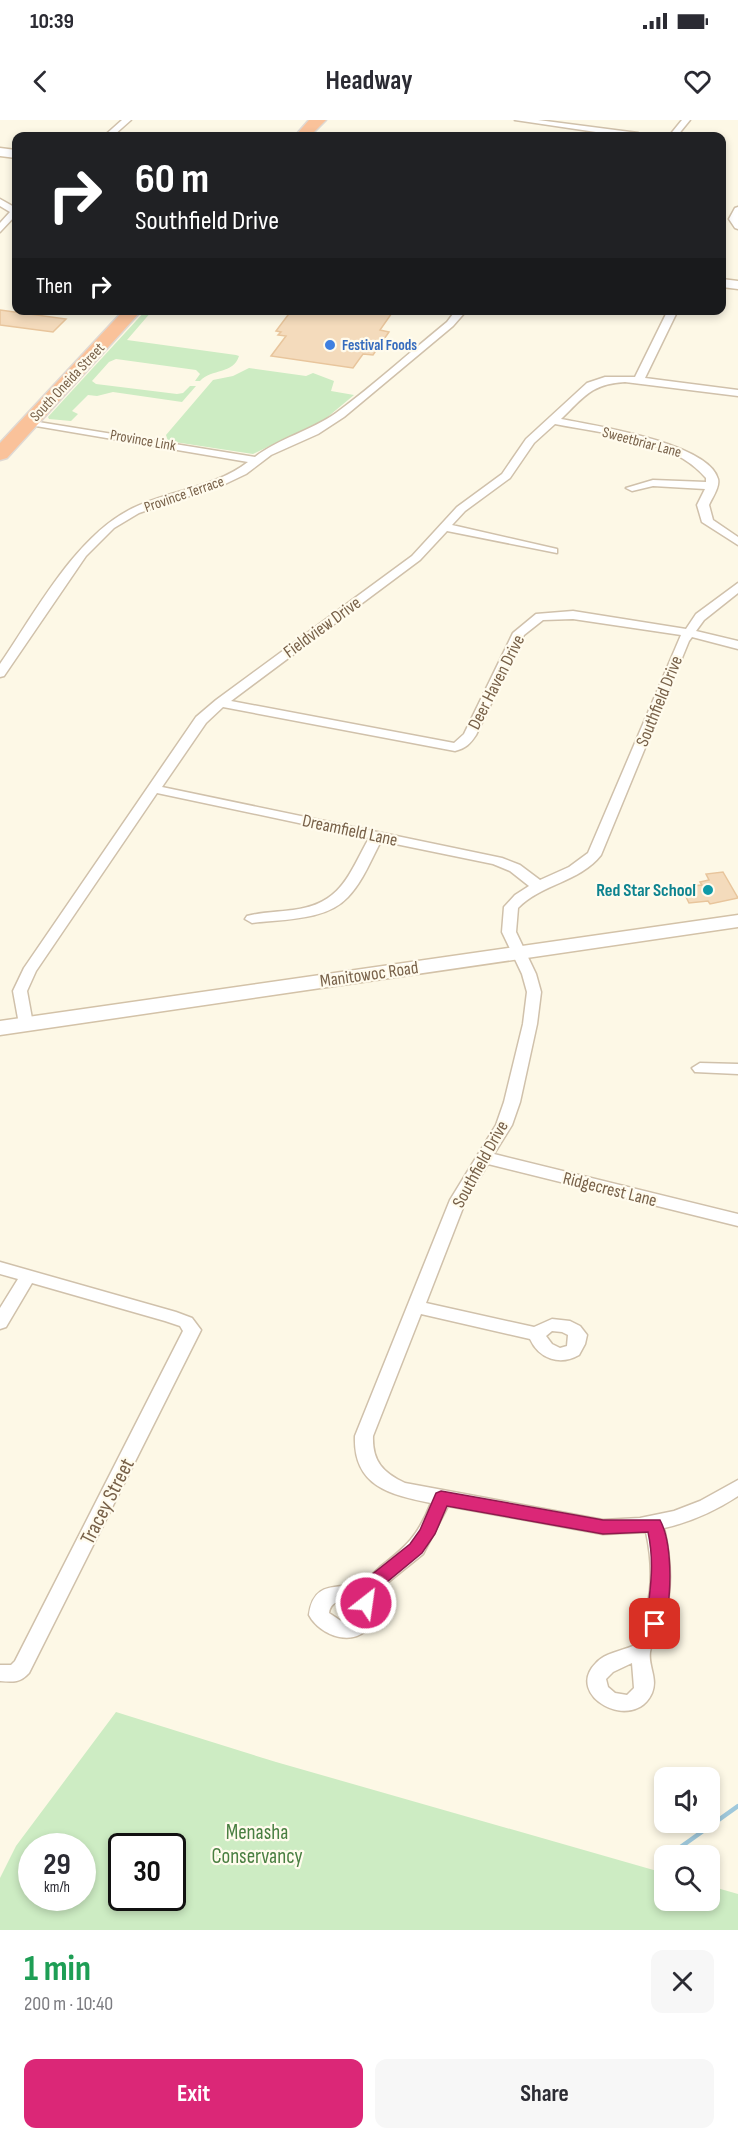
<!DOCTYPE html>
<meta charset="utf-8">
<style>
:root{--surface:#fff;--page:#f7f7f7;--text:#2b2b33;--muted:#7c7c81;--accent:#db2777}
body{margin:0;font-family:"Sofia Sans Condensed",sans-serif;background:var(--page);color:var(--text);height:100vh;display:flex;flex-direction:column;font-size:22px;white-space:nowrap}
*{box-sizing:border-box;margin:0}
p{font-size:20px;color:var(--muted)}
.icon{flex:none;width:33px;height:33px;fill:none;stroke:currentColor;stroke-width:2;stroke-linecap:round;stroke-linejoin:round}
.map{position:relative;height:1810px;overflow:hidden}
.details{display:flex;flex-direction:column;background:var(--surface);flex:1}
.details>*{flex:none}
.banner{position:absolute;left:12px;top:12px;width:714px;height:183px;border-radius:12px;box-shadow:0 3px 9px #0003;background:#202124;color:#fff;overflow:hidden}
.buttons{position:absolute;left:654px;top:1647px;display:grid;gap:12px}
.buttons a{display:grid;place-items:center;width:66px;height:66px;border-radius:12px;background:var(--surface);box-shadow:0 3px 9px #0003;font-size:30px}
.speed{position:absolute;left:18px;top:1713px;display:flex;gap:12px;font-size:30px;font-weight:700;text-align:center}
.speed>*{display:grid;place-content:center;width:78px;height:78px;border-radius:50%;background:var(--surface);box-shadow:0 3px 9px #0003;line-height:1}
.speed small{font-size:15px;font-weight:400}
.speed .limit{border:3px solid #111;border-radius:9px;background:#fff;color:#111}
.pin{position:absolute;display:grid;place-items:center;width:51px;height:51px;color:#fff;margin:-26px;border-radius:12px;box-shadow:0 3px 9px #0006}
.me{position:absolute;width:66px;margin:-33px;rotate:30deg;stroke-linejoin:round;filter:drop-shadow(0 0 4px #0008)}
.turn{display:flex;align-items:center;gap:21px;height:126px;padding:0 24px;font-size:27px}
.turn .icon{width:78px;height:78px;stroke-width:2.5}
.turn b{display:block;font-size:42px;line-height:51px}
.then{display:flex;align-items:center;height:57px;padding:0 24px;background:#0003;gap:12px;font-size:22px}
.round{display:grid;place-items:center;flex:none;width:63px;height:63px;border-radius:12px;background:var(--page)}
.summary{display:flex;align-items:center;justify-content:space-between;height:102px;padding:0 24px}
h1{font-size:36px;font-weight:700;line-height:45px;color:#1e9e55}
.button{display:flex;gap:12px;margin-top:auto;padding:12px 24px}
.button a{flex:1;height:69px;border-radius:12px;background:var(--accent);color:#fff;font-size:24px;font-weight:700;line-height:69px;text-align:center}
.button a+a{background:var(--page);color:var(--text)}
.status{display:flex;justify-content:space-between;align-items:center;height:42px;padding:0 30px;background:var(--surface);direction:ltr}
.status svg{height:16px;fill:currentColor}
header{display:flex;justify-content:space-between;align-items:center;height:78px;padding:0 24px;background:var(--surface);font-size:27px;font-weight:700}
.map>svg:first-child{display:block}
</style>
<div class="status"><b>10:39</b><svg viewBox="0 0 49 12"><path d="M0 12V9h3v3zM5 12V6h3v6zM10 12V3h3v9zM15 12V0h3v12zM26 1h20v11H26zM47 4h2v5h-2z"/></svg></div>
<header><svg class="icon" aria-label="back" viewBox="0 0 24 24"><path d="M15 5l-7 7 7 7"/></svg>Headway<svg class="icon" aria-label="heart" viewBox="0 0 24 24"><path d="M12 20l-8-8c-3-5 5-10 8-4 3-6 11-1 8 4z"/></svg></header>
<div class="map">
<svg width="738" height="1810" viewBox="0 0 738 1810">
<rect width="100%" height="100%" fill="#fdf8e6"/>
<path fill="#cdecc3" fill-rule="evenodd" d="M 146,190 L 152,191 L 127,220 L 236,235 L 239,236 C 233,255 212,248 200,261 L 195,261 L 200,254 L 196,250 L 116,239 L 109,242 L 92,261 L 96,264 L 177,274 L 183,273 L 190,266 L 196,266 L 182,282 L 113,272 L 97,276 L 88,275 L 72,291 L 78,294 L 71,301 L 49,299 L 48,297 Z
M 249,248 L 306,256 L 313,253 L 334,261 L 331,271 L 354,275 L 324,300 L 253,334 L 168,321 L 166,315 L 213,260 L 233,256 Z
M 116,1592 L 276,1642 L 664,1753 L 664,1780 L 710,1780 L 710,1766 L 738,1774 L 738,1810 L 0,1810 L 0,1758 L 16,1726 ZM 82,1726 L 82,1778 L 32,1778 L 32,1726 ZM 122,1726 L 172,1726 L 172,1778 L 122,1778 Z"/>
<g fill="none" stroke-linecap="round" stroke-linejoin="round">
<path stroke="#9fc8db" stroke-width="4.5" d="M 668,1736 L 738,1686"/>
</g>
<path fill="#f4dbbc" stroke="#e8c59c" stroke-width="1.5" d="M 0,190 L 66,199 L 53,212 L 0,205 Z
M 301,190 L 394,190 L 380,210 L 389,212 L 373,235 L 363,234 L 353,248 L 271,236 L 286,216 L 278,215 L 281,212 L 276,211 L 291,191 Z
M 723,752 L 738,778 L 710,784 L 708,781 L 689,783 L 681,767 L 702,765 L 700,762 L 709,760 L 706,754 Z"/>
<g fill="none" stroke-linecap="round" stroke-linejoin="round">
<defs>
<path id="street" d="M 122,0 L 131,0 L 113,16 L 104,16 Z
M 515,0 L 538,0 L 638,13 L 642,16 L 623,16 Z
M 682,0 L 690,0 L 677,16 L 669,16 Z
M 0,79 L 16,88 L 16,95 L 0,112 L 0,103 L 10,92 L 0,86 Z
M 738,87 L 738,109 L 735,108 L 729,99 L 735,88 Z
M 456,190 L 467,190 L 453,206 L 344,297 L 318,314 L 271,335 L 246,354 L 225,364 L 139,393 L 114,408 L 86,436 L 4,556 L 0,557 L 0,544 C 35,493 74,419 129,390 C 167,370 213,369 248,342 L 30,305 L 25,302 L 26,300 L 255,337 C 279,318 311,311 336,293 C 374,265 410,232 447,202 Z
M 668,190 L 677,192 L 645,258 L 738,270 L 738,276 L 625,262 C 591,264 584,277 561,299 C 592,305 709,323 718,359 C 720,367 712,378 709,385 L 713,400 L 738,417 L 738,425 L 702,402 L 697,385 L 705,369 L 653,366 L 632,371 L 626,368 L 653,360 L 706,362 L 706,358 C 672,318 604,314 555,304 L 534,323 L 510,358 L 465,391 L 452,405 L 557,429 L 557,433 L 447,411 L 420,440 L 231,581 L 454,623 L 464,614 L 513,513 L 536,494 L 573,491 L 686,509 L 696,494 L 738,463 L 738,473 L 704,500 L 696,511 L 738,521 L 738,529 L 692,517 L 689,521 L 601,735 C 580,762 541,764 518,788 L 516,812 L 536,854 L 541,872 L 537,904 L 520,982 L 512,1005 L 494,1034 L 738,1094 L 738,1106 L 488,1044 L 466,1080 L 426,1183 L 534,1207 L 552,1199 L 570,1201 L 580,1206 L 587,1215 L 585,1224 L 579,1235 C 560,1246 539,1239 530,1219 L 421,1194 L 373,1316 C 372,1341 383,1353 405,1363 L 603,1400 L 640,1398 L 674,1391 L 700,1381 L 738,1360 L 738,1376 C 715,1391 691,1402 664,1408 C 671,1439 673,1469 664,1499 C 661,1509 651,1522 650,1532 C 648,1546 658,1558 652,1573 C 634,1614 563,1576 596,1543 C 605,1533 621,1531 633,1526 C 652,1489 655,1453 646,1412 L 603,1414 L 448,1386 L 423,1434 L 376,1472 C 376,1483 377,1495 371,1504 C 356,1529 320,1516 309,1495 C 314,1458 339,1471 362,1462 C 368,1459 375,1452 380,1447 C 407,1426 418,1416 431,1383 C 390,1375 353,1366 355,1316 L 450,1080 L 496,1005 L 504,982 L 523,904 L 527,872 L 522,854 L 502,812 L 504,787 L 515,775 L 529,766 L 510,751 L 493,744 L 381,721 C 371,740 363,761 348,777 C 326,801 283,799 252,803 L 245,799 L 247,796 C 262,792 278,792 293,790 C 341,784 348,756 369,718 L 157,673 L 36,851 L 27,871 L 33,904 L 31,907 L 26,909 L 19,904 L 13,871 L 24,848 L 196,597 L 216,580 L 412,436 L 457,387 L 502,354 L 526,319 L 587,263 L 605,257 L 635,257 ZM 573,499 L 681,515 L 588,733 L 569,747 L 540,760 L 520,745 L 502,738 L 162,667 L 206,603 L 223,587 L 455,631 C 466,628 470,624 476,615 L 524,515 L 543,500 ZM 552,1211 L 562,1212 L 568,1215 L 567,1226 L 560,1228 L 552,1224 L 546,1216 ZM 357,1478 L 355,1496 L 349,1502 L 341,1501 L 329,1493 C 331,1479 345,1480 357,1478 ZM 632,1543 L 634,1568 L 627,1575 L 615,1573 L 608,1567 L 606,1559 L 613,1552 Z
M 700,943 L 738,944 L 738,954 L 695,952 L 692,948 Z
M 0,1142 L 176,1192 L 192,1198 L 201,1210 L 29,1553 C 20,1563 13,1562 0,1561 L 0,1545 L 11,1545 L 15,1541 L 183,1211 L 180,1206 L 165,1201 L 32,1163 L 6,1207 L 0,1209 L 0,1188 L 18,1159 L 0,1154 Z"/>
<path id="secondary" d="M 0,28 L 16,30 L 16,38 L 0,36 Z
M 722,159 L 738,161 L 738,169 L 722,167 Z
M 738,795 L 738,807 L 0,915 L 0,901 Z"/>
<path id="highway" d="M 309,0 L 326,0 L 310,16 L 295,16 Z
M 124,190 L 142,190 L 7,338 L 0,340 L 0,323 Z"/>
</defs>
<use href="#street" stroke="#d0c1ab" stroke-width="3"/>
<use href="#secondary" stroke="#d3c2a8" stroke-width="3"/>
<use href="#highway" stroke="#dfd9d3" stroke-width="3"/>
<use href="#street" fill="#fff" fill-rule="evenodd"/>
<use href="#secondary" fill="#fff" fill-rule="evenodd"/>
<use href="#highway" fill="#fac29a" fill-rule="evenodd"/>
</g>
<path fill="#db2777" stroke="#8e194d" stroke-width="1.5" d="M 441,1371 L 603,1400 L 660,1400 C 673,1424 673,1486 661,1509 L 655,1512 L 649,1509 L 646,1504 C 650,1472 655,1444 648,1412 L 603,1414 L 447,1386 L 435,1414 L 422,1433 L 375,1472 L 372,1488 L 366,1490 L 359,1488 L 357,1483 L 360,1464 L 410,1424 L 420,1410 L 436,1373 Z"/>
<circle fill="#3f7fe0" stroke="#fffbed" stroke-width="2" cx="330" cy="225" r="6"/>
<circle fill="#0f9aa8" stroke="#fffbed" stroke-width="2" cx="708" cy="770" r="6"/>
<g text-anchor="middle" stroke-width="4.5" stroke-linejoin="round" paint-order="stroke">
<g font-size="15" font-weight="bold" fill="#366cbe" stroke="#fffbed" text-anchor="start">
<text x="342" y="230">Festival Foods</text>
</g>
<g font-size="15" fill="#786149" stroke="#fffbed">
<text transform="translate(67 262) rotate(-47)" y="5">South Oneida Street</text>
<text transform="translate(143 320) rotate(10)" y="5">Province Link</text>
<text transform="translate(642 322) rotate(15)" y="5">Sweetbriar Lane</text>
<text transform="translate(184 374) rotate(-19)" y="5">Province Terrace</text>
</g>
<g font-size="18" fill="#786149" stroke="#fffbed">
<text transform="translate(322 507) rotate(-36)" y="6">Fieldview Drive</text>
<text transform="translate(496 562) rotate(-63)" y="6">Deer Haven Drive</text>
<text transform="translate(659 581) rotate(-68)" y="6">Southfield Drive</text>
<text transform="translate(350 710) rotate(12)" y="6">Dreamfield Lane</text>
<text transform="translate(369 854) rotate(-8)" y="6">Manitowoc Road</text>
<text transform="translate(480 1044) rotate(-61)" y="6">Southfield Drive</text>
<text transform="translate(610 1069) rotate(14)" y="6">Ridgecrest Lane</text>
</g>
<g font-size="18" font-weight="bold" fill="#0d838f" stroke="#fffbed" text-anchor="end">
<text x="696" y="776">Red Star School</text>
</g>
<g font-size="21" fill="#786149" stroke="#fffbed">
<text transform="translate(107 1381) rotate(-63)" y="7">Tracey Street</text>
</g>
<g font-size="21" fill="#497f41" stroke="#fffbed">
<text x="257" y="1719">Menasha<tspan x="257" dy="24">Conservancy</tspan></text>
</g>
</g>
</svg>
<div class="buttons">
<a><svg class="icon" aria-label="sound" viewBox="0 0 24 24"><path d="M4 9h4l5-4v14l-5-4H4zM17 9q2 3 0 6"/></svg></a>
<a><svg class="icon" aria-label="search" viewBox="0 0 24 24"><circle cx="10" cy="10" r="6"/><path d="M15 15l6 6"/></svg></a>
</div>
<div class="speed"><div>29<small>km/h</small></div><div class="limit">30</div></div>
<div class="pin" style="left:655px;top:1504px;background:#d93025"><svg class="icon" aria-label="arrive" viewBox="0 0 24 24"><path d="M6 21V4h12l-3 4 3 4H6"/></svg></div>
<svg class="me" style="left:366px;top:1483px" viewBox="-20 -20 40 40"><circle r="17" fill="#db2777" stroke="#fff" stroke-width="3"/><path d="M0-11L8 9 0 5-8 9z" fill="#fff"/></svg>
<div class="banner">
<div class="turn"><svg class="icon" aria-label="right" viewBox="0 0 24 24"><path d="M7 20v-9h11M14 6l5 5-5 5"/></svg><div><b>60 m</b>Southfield Drive</div></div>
<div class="then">Then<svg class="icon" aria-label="right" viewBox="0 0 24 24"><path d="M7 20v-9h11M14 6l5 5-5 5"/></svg></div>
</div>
</div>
<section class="details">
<div class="summary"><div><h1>1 min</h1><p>200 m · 10:40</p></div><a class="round"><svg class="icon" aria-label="close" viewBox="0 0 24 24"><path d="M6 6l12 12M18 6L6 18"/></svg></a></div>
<div class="button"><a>Exit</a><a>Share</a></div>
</section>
